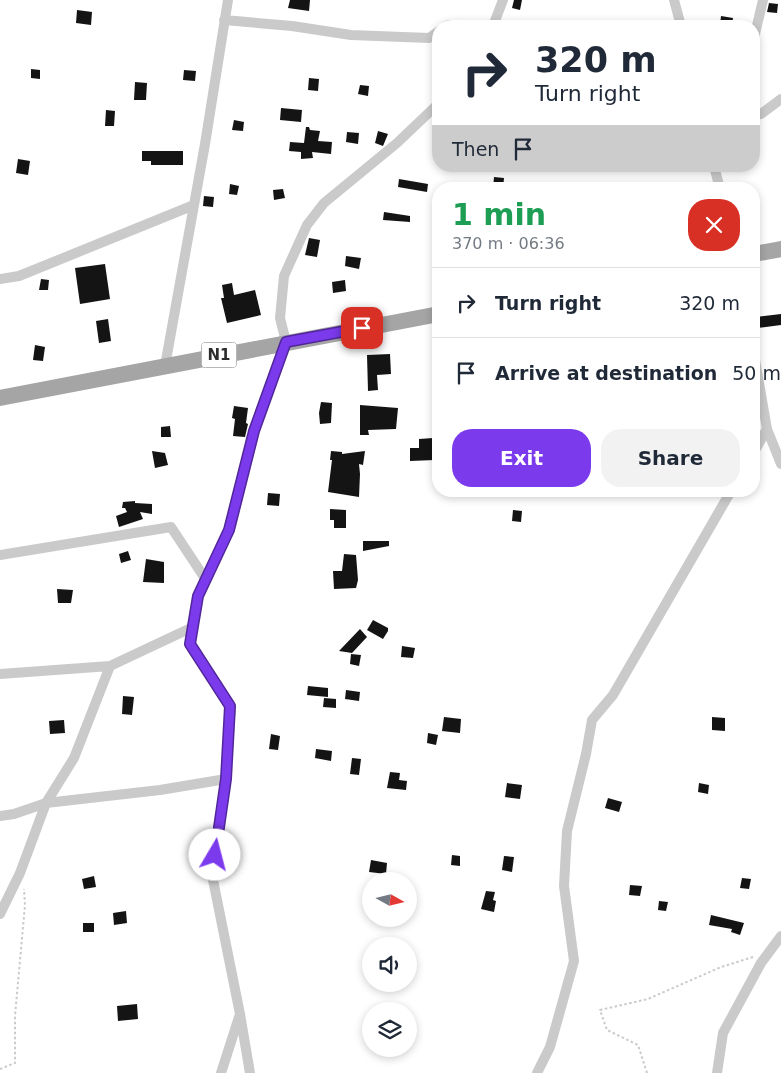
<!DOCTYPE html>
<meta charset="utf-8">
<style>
:root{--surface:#fff;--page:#f2f2f3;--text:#1f2937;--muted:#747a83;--line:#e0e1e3;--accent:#7c3aed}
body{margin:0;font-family:"DejaVu Sans",sans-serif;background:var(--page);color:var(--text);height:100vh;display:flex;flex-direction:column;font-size:19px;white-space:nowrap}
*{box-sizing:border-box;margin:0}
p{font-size:16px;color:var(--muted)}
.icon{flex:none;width:28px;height:28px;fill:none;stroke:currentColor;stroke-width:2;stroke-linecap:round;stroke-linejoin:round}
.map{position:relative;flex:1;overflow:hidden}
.drawer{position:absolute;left:432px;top:182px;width:328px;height:315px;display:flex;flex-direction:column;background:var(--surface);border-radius:20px;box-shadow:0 2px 8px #0003}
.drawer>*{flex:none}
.top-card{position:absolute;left:432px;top:20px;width:328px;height:152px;border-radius:20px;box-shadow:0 2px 8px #0003;background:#fff;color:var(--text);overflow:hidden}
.needle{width:32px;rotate:98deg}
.controls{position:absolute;left:362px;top:872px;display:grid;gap:10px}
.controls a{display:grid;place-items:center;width:55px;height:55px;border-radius:50%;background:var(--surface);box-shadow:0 2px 8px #0003;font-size:25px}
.pin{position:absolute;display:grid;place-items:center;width:42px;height:42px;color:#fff;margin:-21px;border-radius:10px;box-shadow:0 2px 8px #0006}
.me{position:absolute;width:55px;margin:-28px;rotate:8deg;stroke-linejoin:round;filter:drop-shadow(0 0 4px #0008)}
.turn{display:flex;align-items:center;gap:18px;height:105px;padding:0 20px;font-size:22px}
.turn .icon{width:65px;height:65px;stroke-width:2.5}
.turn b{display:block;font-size:35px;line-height:42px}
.then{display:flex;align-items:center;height:48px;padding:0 20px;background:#0003;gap:10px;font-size:19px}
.round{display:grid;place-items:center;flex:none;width:52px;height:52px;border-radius:20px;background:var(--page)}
.headline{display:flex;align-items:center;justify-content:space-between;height:85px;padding:0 20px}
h1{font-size:30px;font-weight:600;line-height:38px;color:#1e9e55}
.primary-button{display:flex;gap:10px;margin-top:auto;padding:10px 20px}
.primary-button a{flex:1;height:58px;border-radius:20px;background:var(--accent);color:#fff;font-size:20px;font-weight:600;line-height:58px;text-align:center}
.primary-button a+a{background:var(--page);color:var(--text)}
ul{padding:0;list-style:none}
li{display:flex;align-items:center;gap:15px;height:70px;padding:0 20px;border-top:1px solid var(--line)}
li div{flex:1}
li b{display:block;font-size:19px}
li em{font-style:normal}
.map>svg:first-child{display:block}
</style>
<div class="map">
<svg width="781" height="1073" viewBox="0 0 781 1073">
<rect width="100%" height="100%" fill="#fff"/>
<path fill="#141414" d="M 290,0 L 310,0 L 309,11 L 288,8 Z
M 514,0 L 522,0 L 520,10 L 512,8 Z
M 769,3 L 778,4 L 777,13 L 767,12 Z
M 77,10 L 92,12 L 91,25 L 76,23 Z
M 721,16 L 733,18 L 732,26 L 720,25 Z
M 31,69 L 40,70 L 40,79 L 31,78 Z
M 184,70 L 196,71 L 195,81 L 183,80 Z
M 309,78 L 319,79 L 318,91 L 308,90 Z
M 135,82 L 147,83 L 146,100 L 134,100 Z
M 360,85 L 369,86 L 368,96 L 358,94 Z
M 281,108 L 302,110 L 301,122 L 280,120 Z
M 106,110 L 115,111 L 114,126 L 105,126 Z
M 234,120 L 244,122 L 243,131 L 232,130 Z
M 306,127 L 309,127 L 310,130 L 320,131 L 318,141 L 332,142 L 331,154 L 312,152 L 313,158 L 301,159 L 301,152 L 289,151 L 290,142 L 304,143 Z
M 378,131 L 388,134 L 383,146 L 375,143 Z
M 347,132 L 359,133 L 358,144 L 346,142 Z
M 142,151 L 183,151 L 183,165 L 151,165 L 151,161 L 142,161 Z
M 18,159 L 30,161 L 28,175 L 16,173 Z
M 494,177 L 504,178 L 503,189 L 493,189 Z
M 399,179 L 428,184 L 427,192 L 398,187 Z
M 230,184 L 239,186 L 237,195 L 229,194 Z
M 283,189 L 285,198 L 274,200 L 273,190 Z
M 204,196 L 214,197 L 213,207 L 203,206 Z
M 384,212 L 410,216 L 410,222 L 383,220 Z
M 309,238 L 320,240 L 317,257 L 305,255 Z
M 346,256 L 361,258 L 359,269 L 345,266 Z
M 105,264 L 110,299 L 80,304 L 75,268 Z
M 41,279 L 49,280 L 48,290 L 39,290 Z
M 345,280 L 346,291 L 333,293 L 332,282 Z
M 232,283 L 234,295 L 255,290 L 261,315 L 227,323 L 221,298 L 224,298 L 222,285 Z
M 781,314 L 781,325 L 757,328 L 756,317 Z
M 108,319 L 111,341 L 99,343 L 96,321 Z
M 35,345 L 45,347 L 43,361 L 33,360 Z
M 390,354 L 391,374 L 377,375 L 378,390 L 368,391 L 367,355 Z
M 321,402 L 332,403 L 331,423 L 320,424 L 319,413 Z
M 360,405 L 398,408 L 396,429 L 368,430 L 369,435 L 360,435 Z
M 234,406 L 248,408 L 246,423 L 248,424 L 245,437 L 233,436 L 235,419 L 232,418 Z
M 170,426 L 171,437 L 161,437 L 161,427 Z
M 433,438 L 435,460 L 410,461 L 410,448 L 419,448 L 419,439 Z
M 152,451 L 165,453 L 168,465 L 155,468 Z
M 331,451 L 342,452 L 342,454 L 365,451 L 363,465 L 359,464 L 360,474 L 359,497 L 328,492 L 332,460 L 330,460 Z
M 268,493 L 280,494 L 279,506 L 267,505 Z
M 135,501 L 135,503 L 152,504 L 152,514 L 140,512 L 143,519 L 119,527 L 116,516 L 127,512 L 125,508 L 122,508 L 123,502 Z
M 330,509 L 346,510 L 346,528 L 334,528 L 334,520 L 330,520 Z
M 513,510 L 522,511 L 521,522 L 512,521 Z
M 363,541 L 389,541 L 389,546 L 363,551 Z
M 128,551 L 131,560 L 121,563 L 119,554 Z
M 344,554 L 356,555 L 358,580 L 356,588 L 334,589 L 333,571 L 342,571 Z
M 146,559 L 164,562 L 164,583 L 143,582 Z
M 57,589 L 73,590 L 71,603 L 58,603 Z
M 373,620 L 388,628 L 388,631 L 383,639 L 367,630 Z
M 360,629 L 367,637 L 352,653 L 339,651 Z
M 402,646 L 415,648 L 413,658 L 401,657 Z
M 351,654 L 361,655 L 359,666 L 350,664 Z
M 308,686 L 328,688 L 328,697 L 307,695 Z
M 346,690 L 360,692 L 359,701 L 345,699 Z
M 123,696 L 134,697 L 132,715 L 122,714 Z
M 324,698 L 336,699 L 336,708 L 323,707 Z
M 444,717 L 461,719 L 460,733 L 442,731 Z
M 712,717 L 725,718 L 725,731 L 712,730 Z
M 64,720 L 65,733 L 50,734 L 49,721 Z
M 428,733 L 438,735 L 436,745 L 427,743 Z
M 271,734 L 280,736 L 278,750 L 269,749 Z
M 316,749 L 332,751 L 331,761 L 315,758 Z
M 352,758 L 361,759 L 359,775 L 350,774 Z
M 390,772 L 400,773 L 399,780 L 407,781 L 406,790 L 387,788 Z
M 507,783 L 522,785 L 520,799 L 505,797 Z
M 699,783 L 709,785 L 708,794 L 698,792 Z
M 608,798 L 622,802 L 619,812 L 605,808 Z
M 452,855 L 460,856 L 460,866 L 451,865 Z
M 504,856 L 514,857 L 512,872 L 502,870 Z
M 371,860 L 387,863 L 386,874 L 369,872 Z
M 94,876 L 96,887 L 84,889 L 82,879 Z
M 742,878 L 751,879 L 749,889 L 740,888 Z
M 630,885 L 642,886 L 640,896 L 629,895 Z
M 486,891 L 495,892 L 493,900 L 496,901 L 494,912 L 481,909 Z
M 659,901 L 668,902 L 666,911 L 658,910 Z
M 126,911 L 127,923 L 114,925 L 113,913 Z
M 711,915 L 744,923 L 740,935 L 731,932 L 732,929 L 709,925 Z
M 83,923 L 94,923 L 94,932 L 83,932 Z
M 137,1004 L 138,1019 L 118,1021 L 117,1006 Z"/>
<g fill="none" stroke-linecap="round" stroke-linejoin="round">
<path stroke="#cacaca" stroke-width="2" stroke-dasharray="2.5 2.5" stroke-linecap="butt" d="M 0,1069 L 15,1063 L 15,1016 L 25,905 L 24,889
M 647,1073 L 638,1045 L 607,1030 L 600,1010 L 648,999 L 721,967 L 753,957"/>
<path stroke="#cacaca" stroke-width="10" d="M 674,0 L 681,26
M 224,20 L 292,26 L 351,35 L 429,38 L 439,31
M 446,26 L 449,25 L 461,26
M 493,26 L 503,0
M 754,38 L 763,0
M 754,115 L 761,114 L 781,99
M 714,166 L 720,189
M 0,279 L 19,276 L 194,205
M 754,354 L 767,429 L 781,464
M 165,366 L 205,144 L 228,0
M 754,452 L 767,429
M 0,555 L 171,527 L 206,580
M 0,674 L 110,666
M 0,816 L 14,814 L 46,803 L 160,790 L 226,779
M 0,914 L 20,873 L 46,803 L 74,758 L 110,666 L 193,627
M 221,1073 L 239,1017
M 250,1073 L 240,1014 L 212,875 L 226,779 L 231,707 L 190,644 L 198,596 L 229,530 L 254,431 L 286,342 L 280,318 L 284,276 L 307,225 L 324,203 L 397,143 L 439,103
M 537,1073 L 550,1047 L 574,961 L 564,886 L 567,831 L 586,754 L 592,720 L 613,695 L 731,491
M 717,1073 L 723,1033 L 761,963 L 781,936"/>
<path stroke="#a5a5a5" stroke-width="16" d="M 754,254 L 781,249
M 0,398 L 439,314"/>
</g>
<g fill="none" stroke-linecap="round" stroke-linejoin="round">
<defs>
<path id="route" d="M 215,855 L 226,779 L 230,706 L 190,644 L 198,596 L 229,530 L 254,431 L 286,342 L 362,328"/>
</defs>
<use href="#route" stroke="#51269a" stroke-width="12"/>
<use href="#route" stroke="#7c3aed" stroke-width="9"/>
</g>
<g text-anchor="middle" stroke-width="5" stroke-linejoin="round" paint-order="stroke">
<rect fill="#fff" stroke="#6c6c6c" stroke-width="1" x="201.5" y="342.5" width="35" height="25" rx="4"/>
<g font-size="15" font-weight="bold" fill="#2d2d2d">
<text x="219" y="360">N1</text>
</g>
</g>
</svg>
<div class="controls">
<a><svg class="needle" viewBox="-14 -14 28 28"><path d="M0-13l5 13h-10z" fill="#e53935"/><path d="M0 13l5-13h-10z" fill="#747a83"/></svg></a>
<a><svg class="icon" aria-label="sound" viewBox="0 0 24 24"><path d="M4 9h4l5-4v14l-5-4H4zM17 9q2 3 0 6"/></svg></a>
<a><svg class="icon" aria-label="layers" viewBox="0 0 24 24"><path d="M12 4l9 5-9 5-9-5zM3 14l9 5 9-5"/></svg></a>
</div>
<div class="pin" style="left:362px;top:328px;background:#d93025"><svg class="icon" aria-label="arrive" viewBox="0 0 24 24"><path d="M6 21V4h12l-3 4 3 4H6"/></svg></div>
<svg class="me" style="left:215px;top:855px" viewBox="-20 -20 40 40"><circle r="19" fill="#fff"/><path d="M0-13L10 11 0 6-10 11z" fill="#7c3aed"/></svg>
<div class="top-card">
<div class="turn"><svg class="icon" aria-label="right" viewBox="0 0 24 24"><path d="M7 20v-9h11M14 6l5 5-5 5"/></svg><div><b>320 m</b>Turn right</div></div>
<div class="then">Then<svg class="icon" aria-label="arrive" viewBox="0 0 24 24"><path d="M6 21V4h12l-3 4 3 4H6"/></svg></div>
</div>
<section class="drawer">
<div class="headline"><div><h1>1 min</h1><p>370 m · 06:36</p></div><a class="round" style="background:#d93025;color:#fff"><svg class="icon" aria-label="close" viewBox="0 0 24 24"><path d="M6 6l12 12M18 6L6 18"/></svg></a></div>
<ul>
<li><svg class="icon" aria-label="right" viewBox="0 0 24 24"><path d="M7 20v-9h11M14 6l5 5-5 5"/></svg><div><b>Turn right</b></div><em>320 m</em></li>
<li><svg class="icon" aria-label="arrive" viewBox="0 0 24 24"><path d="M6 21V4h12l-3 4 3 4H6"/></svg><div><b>Arrive at destination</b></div><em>50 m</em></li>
</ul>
<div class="primary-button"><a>Exit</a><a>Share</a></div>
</section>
</div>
